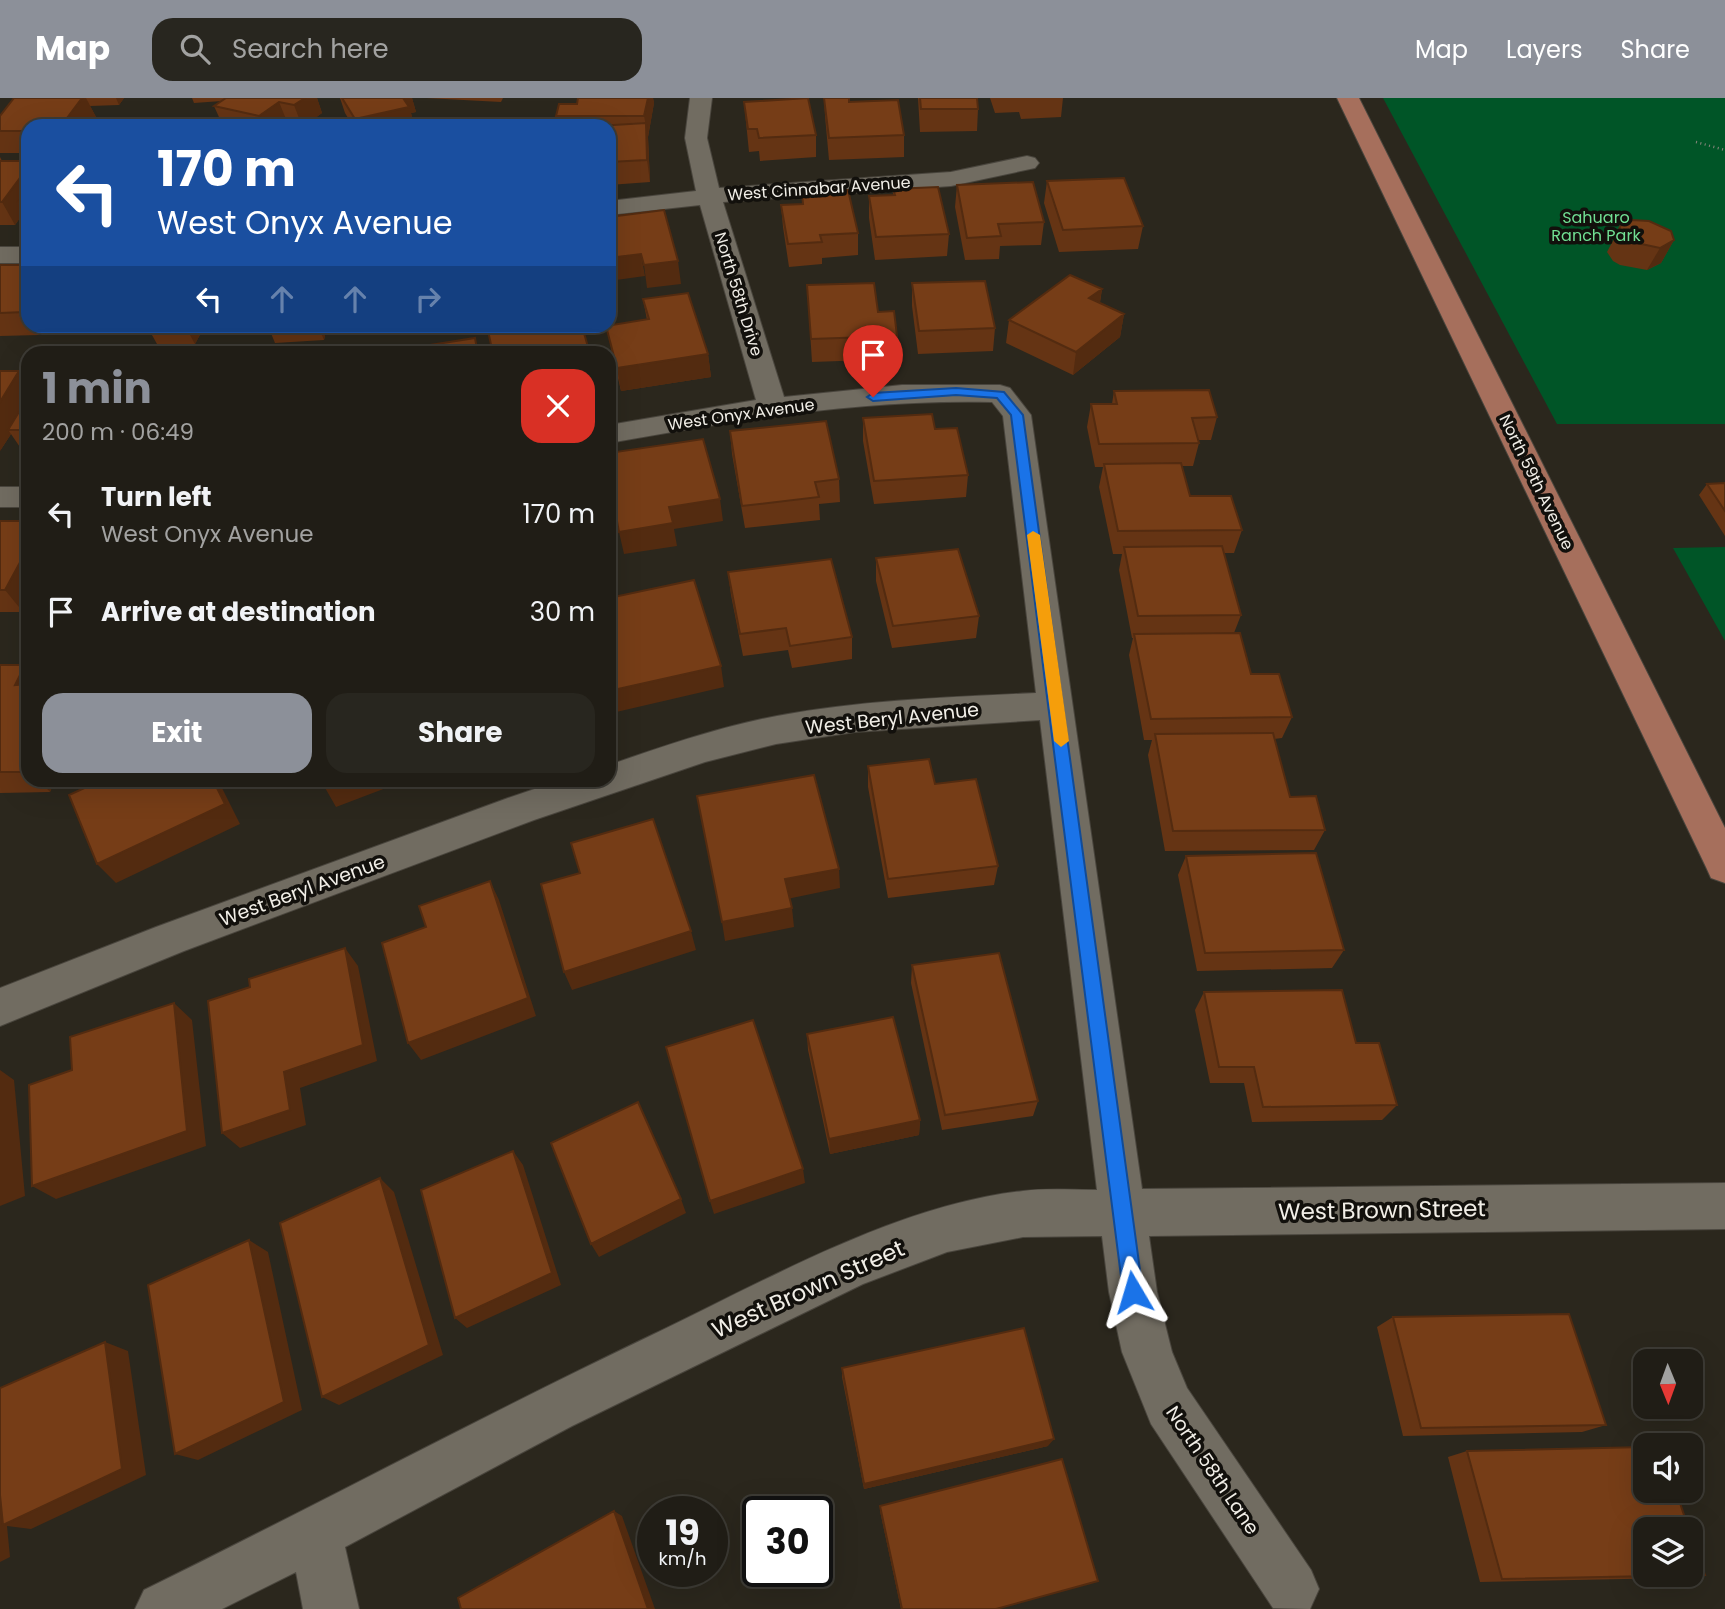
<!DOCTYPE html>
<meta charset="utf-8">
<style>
:root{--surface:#201d16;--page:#28261f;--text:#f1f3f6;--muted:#a2a2a1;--line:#3d3b35;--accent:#8c9099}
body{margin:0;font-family:Poppins,sans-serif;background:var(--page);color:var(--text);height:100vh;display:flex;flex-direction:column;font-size:26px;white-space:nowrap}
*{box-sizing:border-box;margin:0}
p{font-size:23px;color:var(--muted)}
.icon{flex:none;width:38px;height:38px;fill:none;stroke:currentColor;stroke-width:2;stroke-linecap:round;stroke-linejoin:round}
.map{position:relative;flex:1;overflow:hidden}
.side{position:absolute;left:21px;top:248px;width:595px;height:441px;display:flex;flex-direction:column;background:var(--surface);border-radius:21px;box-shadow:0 7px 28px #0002,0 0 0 2px var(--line)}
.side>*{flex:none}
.hud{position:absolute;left:21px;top:21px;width:595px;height:214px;border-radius:21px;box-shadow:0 7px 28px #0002,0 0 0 2px var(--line);background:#1a4fa0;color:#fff;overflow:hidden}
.needle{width:46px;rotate:179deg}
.tools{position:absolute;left:1633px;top:1251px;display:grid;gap:14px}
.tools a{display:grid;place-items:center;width:70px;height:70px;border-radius:14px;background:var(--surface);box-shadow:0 7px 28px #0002,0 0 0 2px var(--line);font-size:35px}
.speed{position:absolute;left:637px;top:1398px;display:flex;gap:14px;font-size:35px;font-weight:700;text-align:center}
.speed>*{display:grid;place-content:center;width:91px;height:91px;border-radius:50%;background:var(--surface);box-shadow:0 7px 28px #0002,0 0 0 2px var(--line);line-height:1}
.speed small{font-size:18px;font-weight:400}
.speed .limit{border:4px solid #111;border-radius:10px;background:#fff;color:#111}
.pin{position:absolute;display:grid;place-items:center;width:60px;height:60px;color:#fff;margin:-72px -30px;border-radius:50% 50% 50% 0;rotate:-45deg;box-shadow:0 0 7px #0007}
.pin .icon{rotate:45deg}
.me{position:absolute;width:77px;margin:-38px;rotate:353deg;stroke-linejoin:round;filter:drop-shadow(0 0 5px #0008)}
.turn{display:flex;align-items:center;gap:24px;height:147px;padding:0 21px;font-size:32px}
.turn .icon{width:91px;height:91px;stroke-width:2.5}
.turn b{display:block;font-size:49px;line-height:60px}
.lanes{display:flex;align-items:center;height:66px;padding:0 21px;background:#0003;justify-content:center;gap:35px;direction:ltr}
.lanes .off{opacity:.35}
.round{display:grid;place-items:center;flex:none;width:74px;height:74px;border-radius:21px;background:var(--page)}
.head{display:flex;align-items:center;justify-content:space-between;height:119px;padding:0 21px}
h1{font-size:42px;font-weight:700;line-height:52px;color:var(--accent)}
.button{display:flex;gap:14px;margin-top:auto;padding:14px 21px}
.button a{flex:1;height:80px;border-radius:21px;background:var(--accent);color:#fff;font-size:28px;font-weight:700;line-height:80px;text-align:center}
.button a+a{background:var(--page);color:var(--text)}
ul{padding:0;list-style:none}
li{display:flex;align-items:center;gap:21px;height:98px;padding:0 21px}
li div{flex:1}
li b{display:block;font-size:26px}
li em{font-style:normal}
header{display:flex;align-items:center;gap:42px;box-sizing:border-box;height:98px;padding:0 35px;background:var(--accent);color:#fff}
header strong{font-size:33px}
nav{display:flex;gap:38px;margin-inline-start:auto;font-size:24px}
.search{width:490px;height:63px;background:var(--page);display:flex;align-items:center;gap:18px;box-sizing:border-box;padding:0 24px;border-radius:21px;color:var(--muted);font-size:26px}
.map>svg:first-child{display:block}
</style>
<header>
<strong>Map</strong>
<div class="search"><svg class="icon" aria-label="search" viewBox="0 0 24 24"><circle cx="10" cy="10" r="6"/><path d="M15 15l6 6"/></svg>Search here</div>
<nav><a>Map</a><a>Layers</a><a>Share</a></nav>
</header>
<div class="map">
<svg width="1725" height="1511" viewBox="0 0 1725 1511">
<rect width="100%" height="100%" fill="#2b271d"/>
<path fill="#005527" d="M 1383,0 L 1725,0 L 1725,326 L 1557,326 Z
M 1725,449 L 1725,543 L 1673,450 Z"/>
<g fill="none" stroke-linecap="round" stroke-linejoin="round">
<defs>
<path id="minor" d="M 690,0 L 712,0 L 707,40 L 719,90 L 951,74 L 1027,58 L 1035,60 L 1039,65 L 1035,70 L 951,88 L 723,104 L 784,299 L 902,287 L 1000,287 L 1010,290 L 1031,317 L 1142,1091 L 1725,1085 L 1725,1131 L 1149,1138 L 1157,1194 L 1172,1254 L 1187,1290 L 1311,1472 L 1319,1491 L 1310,1511 L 1273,1510 L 1151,1326 L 1122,1254 L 1109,1194 L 1102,1138 L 1023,1139 L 947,1154 L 863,1186 L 572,1328 L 345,1449 L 359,1511 L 303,1511 L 296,1474 L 222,1511 L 135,1511 L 144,1492 C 315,1408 482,1318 654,1236 C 767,1182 897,1107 1023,1093 C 1047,1090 1072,1092 1097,1092 L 1040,622 L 855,634 L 776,646 L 705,664 L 534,722 L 184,853 L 0,928 L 0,890 L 156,829 L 508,700 L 561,682 L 609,682 L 609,667 C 665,648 719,629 777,618 C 863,602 950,599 1036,595 L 1003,318 L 992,304 C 862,301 736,322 609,345 L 609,327 L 756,302 L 700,107 L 609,117 L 609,103 L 696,93 L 685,40 Z
M 0,149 L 28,149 L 28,165 L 0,165 Z
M 0,389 L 28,389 L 28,409 L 0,409 Z"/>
<path id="major" d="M 1337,0 L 1359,0 L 1725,730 L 1725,785 L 1711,780 L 1706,769 Z"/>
</defs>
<use href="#minor" stroke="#49453d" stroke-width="2"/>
<use href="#major" stroke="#49453d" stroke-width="2"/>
<path stroke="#8b887f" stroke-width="2.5" stroke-dasharray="1 3.5" stroke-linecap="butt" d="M 1696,44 L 1725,52"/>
<use href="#minor" fill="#716c61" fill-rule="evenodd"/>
<use href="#major" fill="#a66f5c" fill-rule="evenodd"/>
</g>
<path fill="#653414" d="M 14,0 L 124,0 L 119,7 L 90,8 L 96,19 L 89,28 L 28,28 L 28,55 L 0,55 L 0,18 Z
M 192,0 L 317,0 L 322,15 L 304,28 L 288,26 L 284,28 L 223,28 L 214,8 L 222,3 L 194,5 Z
M 340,0 L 412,0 L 416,14 L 411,15 L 414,28 L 353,28 L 345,15 Z
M 426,0 L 503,0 L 501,4 Z
M 648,0 L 653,0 L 654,5 L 648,39 L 650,84 L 609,87 L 609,28 L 558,28 L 556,18 Z
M 824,0 L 849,4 L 904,37 L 904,59 L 829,62 L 825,18 Z
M 918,0 L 977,0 L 978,11 L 977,33 L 920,34 Z
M 990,0 L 1063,0 L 1061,19 L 1021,21 L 1019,14 L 995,15 Z
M 744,4 L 816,37 L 816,59 L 760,63 L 759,53 L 749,54 Z
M 0,59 L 2,63 L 28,63 L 28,121 L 24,114 L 15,127 L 0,127 Z
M 1047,83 L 1143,128 L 1138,151 L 1059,154 L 1044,105 Z
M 957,87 L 1044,124 L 1041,147 L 1000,148 L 999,161 L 965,162 L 955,109 Z
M 893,91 L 949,136 L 947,158 L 875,162 L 869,120 L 869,98 L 893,97 Z
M 802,95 L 858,135 L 858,157 L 822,160 L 822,166 L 789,169 L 783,129 L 781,107 L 802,106 Z
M 1621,127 L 1674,142 L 1661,165 L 1647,172 L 1620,167 L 1613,163 L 1607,154 Z
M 0,167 L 28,167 L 28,228 L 46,228 L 39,237 L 0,238 Z
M 912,185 L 995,230 L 993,253 L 918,256 L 912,208 Z
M 807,187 L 878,214 L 897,238 L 897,261 L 812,264 Z
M 1102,191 L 1100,205 L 1124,216 L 1120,239 L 1073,277 L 1006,245 L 1009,222 Z
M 643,201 L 708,256 L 711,279 L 621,293 L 606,228 L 647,222 Z
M 66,228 L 135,228 L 131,234 L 70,235 Z
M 147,228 L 255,228 L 253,232 L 203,231 L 195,246 L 157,246 Z
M 268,228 L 352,228 L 327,229 L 324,242 L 275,245 Z
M 28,286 L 28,355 L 24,355 L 11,336 L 0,353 Z
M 1114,293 L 1217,319 L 1211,342 L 1199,342 L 1199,345 L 1193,368 L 1182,368 L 1190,398 L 1242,432 L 1234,455 L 1224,455 L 1241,517 L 1234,535 L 1251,576 L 1292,619 L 1282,640 L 1274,641 L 1290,699 L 1325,732 L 1314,752 L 1165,753 L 1148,657 L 1152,642 L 1144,642 L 1129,557 L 1133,540 L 1132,540 L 1119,472 L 1122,456 L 1113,456 L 1099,389 L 1103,369 L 1095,369 L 1087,329 L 1091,306 L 1112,306 Z
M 863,320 L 935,331 L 968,377 L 966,399 L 874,406 L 863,343 Z
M 730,333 L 839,381 L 840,404 L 819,406 L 820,422 L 745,430 L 732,356 Z
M 1725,385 L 1725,438 L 1699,397 L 1707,386 Z
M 0,423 L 28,423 L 28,505 L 23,514 L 0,514 Z
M 876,460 L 979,518 L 976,540 L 892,550 L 876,483 Z
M 728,474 L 852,539 L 852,561 L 792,570 L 788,552 L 743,558 L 731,497 Z
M 0,567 L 28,571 L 28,682 L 55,682 L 50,694 L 0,695 Z
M 868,668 L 998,768 L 994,787 L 888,800 L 868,689 Z
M 1186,758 L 1344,852 L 1332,870 L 1197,873 L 1178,777 Z
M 912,867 L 1038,1003 L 1033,1018 L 942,1032 L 911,885 Z
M 1204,894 L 1356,945 L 1397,1007 L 1382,1022 L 1252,1024 L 1244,985 L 1210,985 L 1195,912 Z
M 807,936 L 920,1022 L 919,1037 L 830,1056 L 808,952 Z
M 1393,1219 L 1606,1327 L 1582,1334 L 1403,1338 L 1377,1229 Z
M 842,1270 L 1048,1348 L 864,1391 L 842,1279 Z
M 1467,1353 L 1705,1477 L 1676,1480 L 1480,1484 L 1448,1359 Z
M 880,1408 L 997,1511 L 901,1511 L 880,1413 Z"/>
<path fill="#532b10" d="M 82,0 L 86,0 L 96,19 L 89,28 L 61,28 Z
M 116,0 L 124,0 L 119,7 Z
M 305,0 L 317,0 L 322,15 L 304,28 L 302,28 L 294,7 Z
M 401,0 L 412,0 L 416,14 L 411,15 L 414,28 L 357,28 L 355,21 Z
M 648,0 L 653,0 L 654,5 L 648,39 L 650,84 L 647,62 L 646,28 L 644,18 Z
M 279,4 L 288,26 L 284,28 L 263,28 L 259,18 Z
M 28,69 L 28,104 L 18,104 L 24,114 L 15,127 L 2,104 Z
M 1674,142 L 1661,165 L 1647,172 L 1660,150 Z
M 641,156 L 645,178 L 609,183 L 609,160 Z
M 678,163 L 681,186 L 647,190 L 644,167 Z
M 1102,191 L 1098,214 L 1089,200 Z
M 1124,216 L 1120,239 L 1073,277 L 1076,254 Z
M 33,228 L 46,228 L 39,237 Z
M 127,228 L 135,228 L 131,234 Z
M 185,228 L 201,228 L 203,231 L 195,246 Z
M 318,228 L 326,228 L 327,229 L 324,242 Z
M 708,256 L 711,279 L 621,293 L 617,270 Z
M 19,273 L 28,286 L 28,307 L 8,332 L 11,336 L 0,353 L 0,304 Z
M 720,401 L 723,423 L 674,431 L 677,448 L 624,456 L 619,434 L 669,409 Z
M 24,457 L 28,462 L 28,505 L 23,514 L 5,492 Z
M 25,567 L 28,571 L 28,602 L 15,587 Z
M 721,568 L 724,589 L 612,615 L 609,603 L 609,593 Z
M 39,682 L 55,682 L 50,694 Z
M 213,682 L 218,682 L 240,726 L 116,785 L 97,766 Z
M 339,682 L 407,682 L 336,709 L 324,688 Z
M 839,771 L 840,790 L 787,801 L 785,781 Z
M 490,783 L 499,802 L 536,918 L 421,962 L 408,945 Z
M 792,810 L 794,829 L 725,843 L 722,824 Z
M 691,833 L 696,852 L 572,892 L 564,874 Z
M 345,850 L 358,868 L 377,963 L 300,990 L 306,1027 L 240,1050 L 222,1035 L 284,974 Z
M 174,905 L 192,922 L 206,1048 L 56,1101 L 32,1088 Z
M 0,972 L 14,982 L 25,1098 L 0,1108 Z
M 920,1022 L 919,1037 L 830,1056 L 829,1041 Z
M 513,1053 L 523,1067 L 561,1187 L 467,1230 L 455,1220 Z
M 803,1071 L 805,1085 L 714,1116 L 710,1103 Z
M 380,1080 L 394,1094 L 443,1257 L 339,1307 L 322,1299 Z
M 681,1101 L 686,1115 L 599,1159 L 591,1146 Z
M 249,1142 L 268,1154 L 302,1312 L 198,1362 L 175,1356 Z
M 105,1244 L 128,1253 L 146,1377 L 31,1431 L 7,1428 L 10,1459 L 0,1464 L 0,1335 Z
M 1054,1341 L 1048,1348 L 864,1391 L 864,1386 Z
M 614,1413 L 622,1418 L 655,1511 L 648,1511 Z"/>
<path fill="#763d17" stroke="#532b10" stroke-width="2" d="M 14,0 L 82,0 L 61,28 L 28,28 L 28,33 L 0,33 L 0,18 Z
M 226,0 L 305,0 L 294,7 L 279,4 L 259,18 L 214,8 Z
M 342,0 L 403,0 L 409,9 L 355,21 Z
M 578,0 L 648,0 L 644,18 L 556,18 L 559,6 L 577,6 Z
M 808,0 L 816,37 L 759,40 L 757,31 L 748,31 L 744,4 Z
M 824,0 L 849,0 L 849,4 L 898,2 L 904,37 L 829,40 Z
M 920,0 L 977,0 L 978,11 L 921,11 Z
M 646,25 L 647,62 L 609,64 L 609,28 L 597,28 Z
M 0,63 L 28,63 L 28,69 L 2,104 L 0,104 Z
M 1124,80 L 1143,128 L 1063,132 L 1047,83 Z
M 1033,84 L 1044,124 L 998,126 L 1001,138 L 967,140 L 957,87 Z
M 938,89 L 949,136 L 876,139 L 869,98 L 895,97 L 893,91 Z
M 28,91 L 28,104 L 18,104 Z
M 848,92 L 858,135 L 820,137 L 822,144 L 788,146 L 781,107 L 803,106 L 802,95 Z
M 664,112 L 678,163 L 644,167 L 641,156 L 609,160 L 609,119 Z
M 1632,122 L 1649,123 L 1671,133 L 1674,142 L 1660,150 L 1632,144 L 1625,140 L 1619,131 L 1621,127 Z
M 0,167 L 28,167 L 28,210 L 25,214 L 0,215 Z
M 1070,177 L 1102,191 L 1089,200 L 1124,216 L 1076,254 L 1009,222 Z
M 985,183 L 995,230 L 919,233 L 912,185 Z
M 874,185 L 878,214 L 894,213 L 897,238 L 811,241 L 807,187 Z
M 688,195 L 708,256 L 617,270 L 606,228 L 649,221 L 643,201 Z
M 487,228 L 534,228 L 535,232 L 564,228 L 582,228 L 590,256 L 493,256 Z
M 475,240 L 478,256 L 379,256 L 379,255 Z
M 0,273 L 19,273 L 0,304 Z
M 1209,292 L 1217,319 L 1192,320 L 1199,345 L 1099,346 L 1091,306 L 1117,306 L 1114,293 Z
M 28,299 L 28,332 L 8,332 Z
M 932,316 L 935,331 L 957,330 L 968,377 L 874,383 L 863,320 Z
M 826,323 L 839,381 L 815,384 L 819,399 L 742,408 L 730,333 Z
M 703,341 L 720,401 L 669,409 L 673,425 L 619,434 L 609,380 L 609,355 Z
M 1181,365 L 1190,398 L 1231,398 L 1242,432 L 1118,433 L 1104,366 Z
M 1725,385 L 1725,413 L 1707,386 Z
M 0,423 L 28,423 L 28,457 L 24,457 L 5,492 L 0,492 Z
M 1222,448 L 1241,517 L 1138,518 L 1124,449 Z
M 958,451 L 979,518 L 893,528 L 876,460 Z
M 831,461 L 852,539 L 790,548 L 786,530 L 740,536 L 728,474 Z
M 694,482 L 721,568 L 609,593 L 609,500 Z
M 1240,535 L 1251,576 L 1279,576 L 1292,619 L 1151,621 L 1134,536 Z
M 0,567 L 25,567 L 15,587 L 28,586 L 28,674 L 0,674 Z
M 1273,635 L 1290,699 L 1316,698 L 1325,732 L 1173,733 L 1155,636 Z
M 929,661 L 935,686 L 976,681 L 998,768 L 888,781 L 868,668 Z
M 814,677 L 839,771 L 785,781 L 792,810 L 722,824 L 697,698 Z
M 102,682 L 213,682 L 225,706 L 97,766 L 69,697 Z
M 322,682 L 339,682 L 324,688 Z
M 653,721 L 691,833 L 564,874 L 541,786 L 580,775 L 571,745 Z
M 1316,755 L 1344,852 L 1205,855 L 1186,758 Z
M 490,783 L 528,900 L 408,945 L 382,845 L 426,829 L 419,808 Z
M 345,850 L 363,947 L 284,974 L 290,1012 L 222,1035 L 208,903 L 250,889 L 249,881 Z
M 999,855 L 1038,1003 L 945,1017 L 912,867 Z
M 1342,892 L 1356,945 L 1379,945 L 1397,1007 L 1263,1009 L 1254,969 L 1219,969 L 1204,894 Z
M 174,905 L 187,1033 L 32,1088 L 29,987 L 72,972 L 70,939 Z
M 893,919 L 920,1022 L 829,1041 L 807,936 Z
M 753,922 L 803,1071 L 710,1103 L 666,949 Z
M 638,1004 L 681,1101 L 591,1146 L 551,1045 Z
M 513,1053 L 552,1175 L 455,1220 L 421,1092 Z
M 380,1080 L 429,1247 L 322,1299 L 280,1125 Z
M 249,1142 L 284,1304 L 175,1356 L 148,1187 Z
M 1569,1216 L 1606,1327 L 1421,1330 L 1393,1219 Z
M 1024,1230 L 1054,1341 L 864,1386 L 842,1270 Z
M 105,1244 L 122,1371 L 3,1427 L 0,1397 L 0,1290 Z
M 1645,1349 L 1645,1393 L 1676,1393 L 1689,1432 L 1645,1432 L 1645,1477 L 1690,1477 L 1690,1435 L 1705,1477 L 1502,1481 L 1467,1353 Z
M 1062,1361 L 1098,1483 L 996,1511 L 902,1511 L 880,1408 Z
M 614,1413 L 648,1511 L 461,1511 L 458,1500 Z"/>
<path fill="#1a73e8" stroke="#114b97" stroke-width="2" d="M 956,290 L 1004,294 L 1023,317 L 1143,1194 L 1140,1201 L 1133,1204 L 1126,1201 L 1123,1194 L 1011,317 L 997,300 L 956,297 L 873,303 L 867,299 L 873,295 Z"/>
<path fill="#f59e0b" d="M 1033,433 L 1040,437 L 1069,643 L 1061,649 L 1054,643 L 1027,437 Z"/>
<g text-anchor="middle" stroke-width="7" stroke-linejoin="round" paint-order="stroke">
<g font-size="16" fill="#f1eee7" stroke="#12100c">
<text transform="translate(819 90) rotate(-4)" y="6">West Cinnabar Avenue</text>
<text transform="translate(739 196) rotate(73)" y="6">North 58th Drive</text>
<text transform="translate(741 316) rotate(-8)" y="6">West Onyx Avenue</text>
<text transform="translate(1537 384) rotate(64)" y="6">North 59th Avenue</text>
</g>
<g font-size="16" fill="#71df93" stroke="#12100c">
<text x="1596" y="125">Sahuaro<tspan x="1596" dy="18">Ranch Park</tspan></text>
</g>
<g font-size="19" fill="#f1eee7" stroke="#12100c">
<text transform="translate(892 620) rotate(-6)" y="7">West Beryl Avenue</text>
<text transform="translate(302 792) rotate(-20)" y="7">West Beryl Avenue</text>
<text transform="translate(1213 1372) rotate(56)" y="7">North 58th Lane</text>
</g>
<g font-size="23" fill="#f1eee7" stroke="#12100c">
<text transform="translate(1382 1112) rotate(-1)" y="8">West Brown Street</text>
<text transform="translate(808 1191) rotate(-24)" y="8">West Brown Street</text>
</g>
</g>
</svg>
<div class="tools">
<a><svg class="needle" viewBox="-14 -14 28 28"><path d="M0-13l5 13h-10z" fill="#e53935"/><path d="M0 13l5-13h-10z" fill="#a2a2a1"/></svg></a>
<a><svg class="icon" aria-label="sound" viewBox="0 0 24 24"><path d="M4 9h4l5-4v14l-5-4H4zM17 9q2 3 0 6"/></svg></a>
<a><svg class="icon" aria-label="layers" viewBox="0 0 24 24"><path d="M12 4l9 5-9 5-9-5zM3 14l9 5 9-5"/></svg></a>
</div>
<div class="speed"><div>19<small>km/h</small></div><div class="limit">30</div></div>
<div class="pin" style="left:873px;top:299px;background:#d93025"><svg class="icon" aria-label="arrive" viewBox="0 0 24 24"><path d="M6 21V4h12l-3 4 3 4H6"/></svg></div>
<svg class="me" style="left:1133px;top:1194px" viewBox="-20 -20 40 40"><path d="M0-17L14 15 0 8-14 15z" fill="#1a73e8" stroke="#fff" stroke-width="4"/></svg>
<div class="hud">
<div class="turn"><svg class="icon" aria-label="left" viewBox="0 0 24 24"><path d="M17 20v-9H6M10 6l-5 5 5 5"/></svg><div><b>170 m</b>West Onyx Avenue</div></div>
<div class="lanes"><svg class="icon" aria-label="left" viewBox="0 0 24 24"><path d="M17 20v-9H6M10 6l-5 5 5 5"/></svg><svg class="icon off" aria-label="ahead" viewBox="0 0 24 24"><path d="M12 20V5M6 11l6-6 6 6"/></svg><svg class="icon off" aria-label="ahead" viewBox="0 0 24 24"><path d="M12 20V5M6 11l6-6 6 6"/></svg><svg class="icon off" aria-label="right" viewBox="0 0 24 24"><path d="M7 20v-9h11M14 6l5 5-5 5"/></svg></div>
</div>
<section class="side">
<div class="head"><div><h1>1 min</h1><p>200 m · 06:49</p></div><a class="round" style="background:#d93025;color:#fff"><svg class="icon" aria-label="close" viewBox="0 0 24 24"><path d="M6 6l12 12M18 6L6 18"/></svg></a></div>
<ul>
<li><svg class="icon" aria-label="left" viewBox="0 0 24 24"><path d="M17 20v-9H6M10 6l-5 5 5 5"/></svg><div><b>Turn left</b><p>West Onyx Avenue</p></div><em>170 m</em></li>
<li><svg class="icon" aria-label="arrive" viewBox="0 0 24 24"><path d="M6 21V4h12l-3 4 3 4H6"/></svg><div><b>Arrive at destination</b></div><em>30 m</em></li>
</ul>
<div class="button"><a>Exit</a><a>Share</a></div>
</section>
</div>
